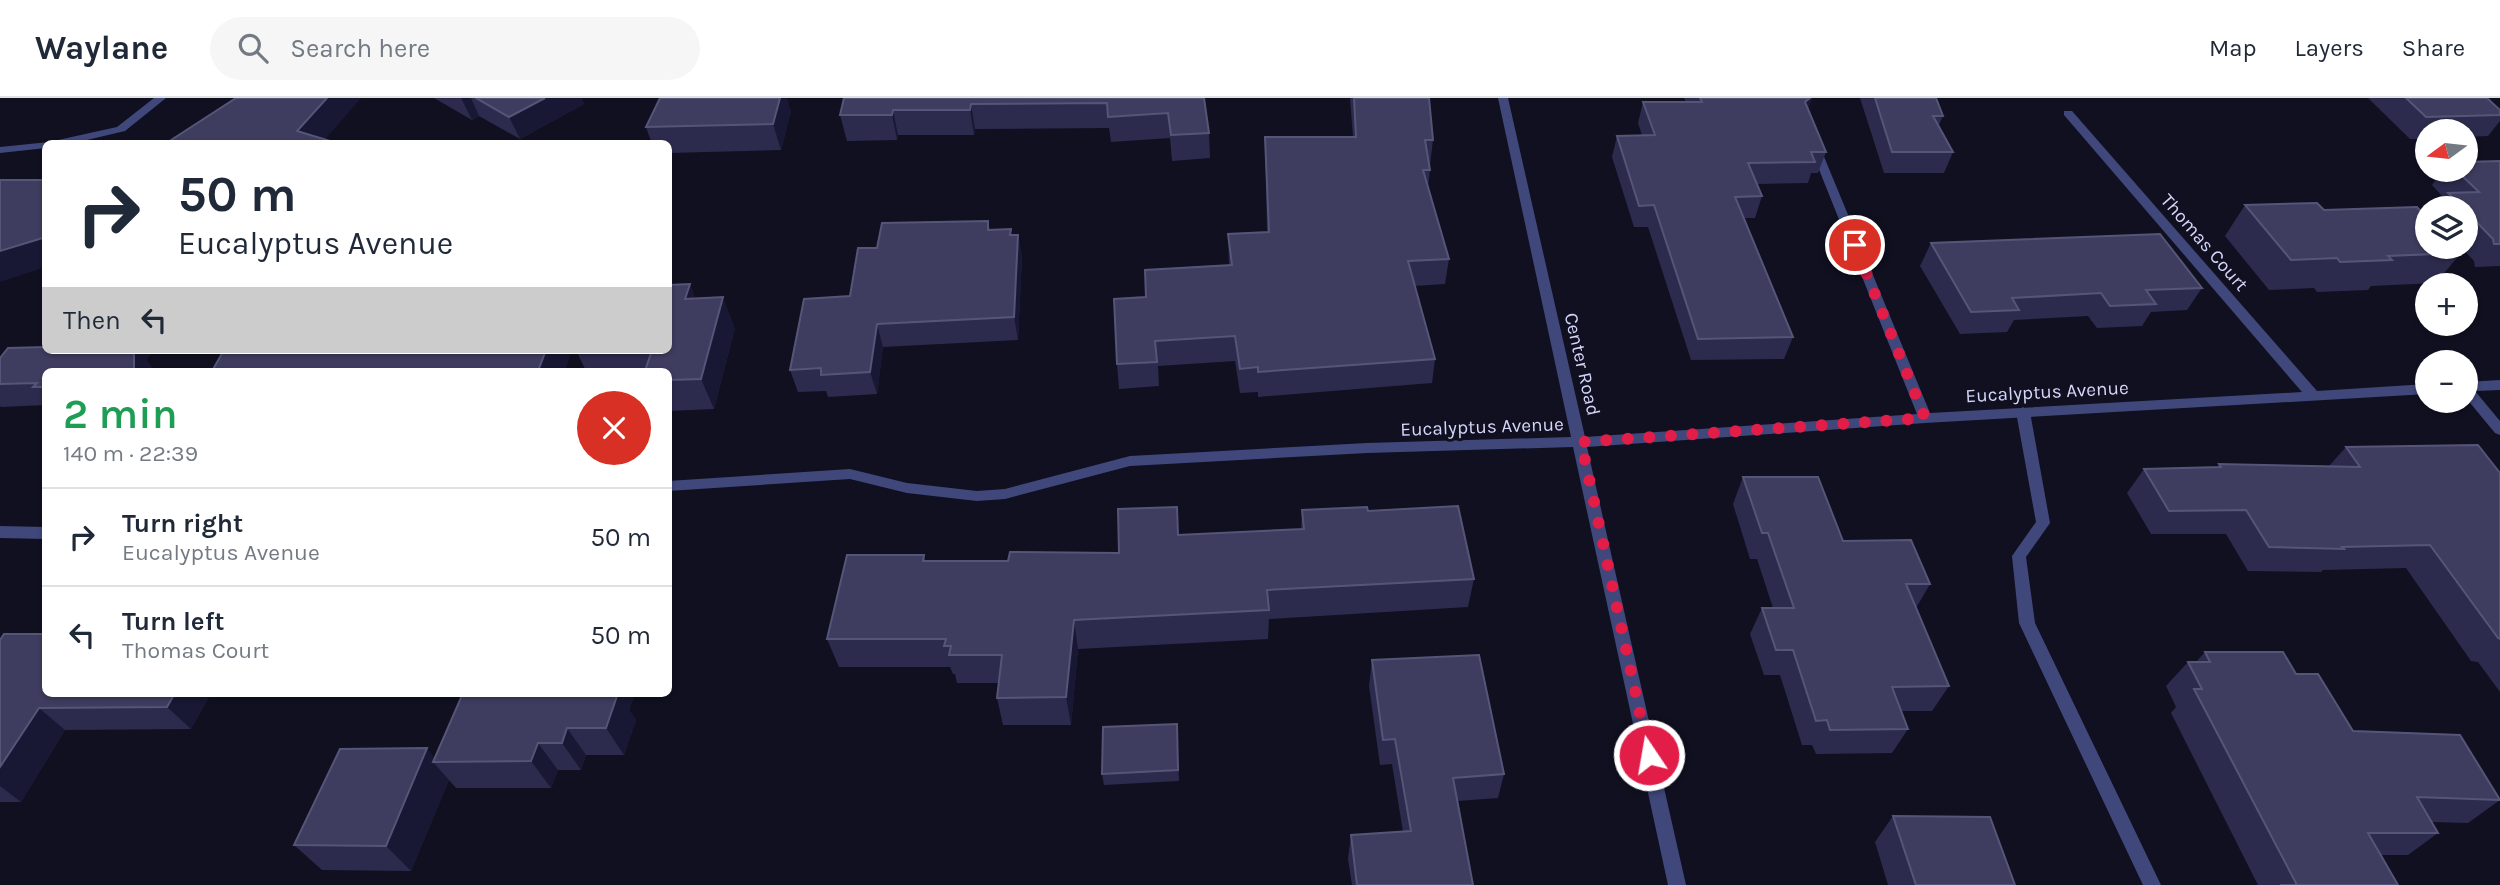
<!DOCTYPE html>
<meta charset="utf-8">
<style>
:root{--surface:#fff;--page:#f6f6f7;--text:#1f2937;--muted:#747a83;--line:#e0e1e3}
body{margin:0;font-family:Karla,sans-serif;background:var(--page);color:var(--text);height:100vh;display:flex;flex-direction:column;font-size:26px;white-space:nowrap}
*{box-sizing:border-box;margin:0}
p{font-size:23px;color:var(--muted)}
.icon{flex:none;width:38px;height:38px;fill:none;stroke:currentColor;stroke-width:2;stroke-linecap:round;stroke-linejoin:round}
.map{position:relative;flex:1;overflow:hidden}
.panel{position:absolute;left:42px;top:270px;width:630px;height:329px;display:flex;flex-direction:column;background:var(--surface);border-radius:10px;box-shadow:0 2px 5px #0004}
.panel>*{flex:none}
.top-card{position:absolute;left:42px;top:42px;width:630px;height:214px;border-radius:10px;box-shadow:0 2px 5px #0004;background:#fff;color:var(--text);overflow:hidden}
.needle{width:46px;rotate:255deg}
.buttons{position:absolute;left:2415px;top:21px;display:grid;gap:14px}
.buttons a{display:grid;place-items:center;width:63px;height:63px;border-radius:50%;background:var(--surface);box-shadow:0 2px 5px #0004;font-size:35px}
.pin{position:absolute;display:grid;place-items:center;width:60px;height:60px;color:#fff;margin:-30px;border:4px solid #fff;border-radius:50%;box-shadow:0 2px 7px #0007}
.me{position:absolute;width:77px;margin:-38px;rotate:348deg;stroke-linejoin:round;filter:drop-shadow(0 0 5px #0008)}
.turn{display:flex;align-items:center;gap:24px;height:147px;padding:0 21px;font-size:32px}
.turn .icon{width:91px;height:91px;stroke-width:2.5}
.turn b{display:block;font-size:49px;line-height:60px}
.then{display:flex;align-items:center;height:66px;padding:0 21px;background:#0003;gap:14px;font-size:26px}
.round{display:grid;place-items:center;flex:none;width:74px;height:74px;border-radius:37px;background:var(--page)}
.headline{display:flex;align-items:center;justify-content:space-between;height:119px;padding:0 21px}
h1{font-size:42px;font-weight:600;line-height:52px;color:#1e9e55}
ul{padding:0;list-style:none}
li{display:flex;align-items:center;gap:21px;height:98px;padding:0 21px;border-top:2px solid var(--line)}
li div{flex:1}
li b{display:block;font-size:26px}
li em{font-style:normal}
header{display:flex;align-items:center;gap:42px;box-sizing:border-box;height:98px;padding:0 35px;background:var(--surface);border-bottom:2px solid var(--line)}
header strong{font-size:33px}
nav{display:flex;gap:38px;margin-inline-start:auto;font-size:24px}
.search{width:490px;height:63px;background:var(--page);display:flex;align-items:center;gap:18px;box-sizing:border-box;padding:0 24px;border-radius:38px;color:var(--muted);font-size:26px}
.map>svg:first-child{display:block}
</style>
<header>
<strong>Waylane</strong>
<div class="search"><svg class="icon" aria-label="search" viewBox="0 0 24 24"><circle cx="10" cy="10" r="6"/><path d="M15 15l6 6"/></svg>Search here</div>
<nav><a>Map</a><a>Layers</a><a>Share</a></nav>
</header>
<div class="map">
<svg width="2500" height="787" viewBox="0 0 2500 787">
<rect width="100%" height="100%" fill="#101021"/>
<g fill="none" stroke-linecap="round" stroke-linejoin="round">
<path fill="#40487b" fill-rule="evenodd" d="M 2023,309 L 2030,314 L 2050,425 L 2026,459 L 2035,525 L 2161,787 L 2143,787 L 2019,525 L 2012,458 L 2036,424 L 2016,314 Z"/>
<path fill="#40487b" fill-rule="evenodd" d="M 154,0 L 166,0 L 125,33 L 70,46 L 46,46 L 46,50 L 0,55 L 0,49 L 49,44 L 117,29 Z
M 1498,0 L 1508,0 L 1585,339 L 1917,316 L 1810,49 L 1815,46 L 1820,49 L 1930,315 L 2302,294 L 2064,17 L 2064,13 L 2072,13 L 2317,293 L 2427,286 L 2427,296 L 1925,325 L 1587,349 L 1686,787 L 1668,787 L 1573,349 L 1367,355 L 1130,368 L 1005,401 L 977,403 L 907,395 L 850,381 L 668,393 L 668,383 L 850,371 L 907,385 L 977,393 L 1005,391 L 1130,358 L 1367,345 L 1571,339 Z
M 2500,282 L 2500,292 L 2475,293 L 2500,323 L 2500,337 L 2495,335 L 2466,300 L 2466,284 Z
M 0,428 L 46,429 L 46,441 L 0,440 Z"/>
</g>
<path fill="#2c2b4d" d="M 434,0 L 581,0 L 584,6 L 520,41 L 479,18 L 472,22 Z
M 844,0 L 1204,0 L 1209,35 L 1210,60 L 1172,63 L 1170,40 L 1111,44 L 1109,30 L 975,31 L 974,37 L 898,37 L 897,42 L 847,43 L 840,17 Z
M 1350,0 L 1429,0 L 1433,42 L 1430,67 L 1429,67 L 1430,72 L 1428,89 L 1449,161 L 1445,186 L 1414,188 L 1435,261 L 1432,285 L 1258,299 L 1258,294 L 1240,295 L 1235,263 L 1158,268 L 1159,288 L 1119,291 L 1117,266 L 1146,199 L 1229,168 L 1228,136 L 1267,134 L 1265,39 L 1353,39 Z
M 1684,0 L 1812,0 L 1808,11 L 1826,54 L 1818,75 L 1811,75 L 1808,85 L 1757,86 L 1762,98 L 1755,120 L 1744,120 L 1793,239 L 1784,261 L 1691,262 L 1648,129 L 1634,129 L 1612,59 L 1617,38 L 1642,37 L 1638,25 L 1643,4 L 1686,4 Z
M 1860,0 L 1936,0 L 1943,18 L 1939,27 L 1953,54 L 1944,75 L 1884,75 Z
M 2368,0 L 2487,0 L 2500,12 L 2500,23 L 2488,38 L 2466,39 L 2466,33 L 2427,33 L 2427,41 L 2410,41 Z
M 791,13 L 781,52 L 668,55 L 668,46 L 652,46 L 646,29 Z
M 2500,63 L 2500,168 L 2475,169 L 2474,163 L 2461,149 L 2466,149 L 2466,110 L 2436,110 L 2444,100 L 2432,87 L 2443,72 L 2466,72 Z
M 2245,107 L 2324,112 L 2461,155 L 2436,185 L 2371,188 L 2368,192 L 2317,194 L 2314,190 L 2269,192 L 2225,138 Z
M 988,123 L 990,132 L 1012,137 L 1018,137 L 1022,159 L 1018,242 L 883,249 L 877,296 L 828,299 L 826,293 L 798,294 L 790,272 L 850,198 L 877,150 Z
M 1931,145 L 2202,190 L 2187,212 L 2151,214 L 2142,228 L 2097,230 L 2088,218 L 2014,222 L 2007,234 L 1960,236 L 1920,168 Z
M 690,186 L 695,201 L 735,230 L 714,311 L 668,313 L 668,273 L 645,272 L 586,273 L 576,252 L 668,252 Z
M 46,252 L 153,252 L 146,262 L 152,269 L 46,273 L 46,307 L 1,309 L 0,308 L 0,260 Z
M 2346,349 L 2500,375 L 2500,594 L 2478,564 L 2471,563 L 2406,470 L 2323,472 L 2321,474 L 2248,473 L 2226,436 L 2151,436 L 2127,395 L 2144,371 L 2217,369 L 2219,366 L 2329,368 Z
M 1743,379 L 1843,443 L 1930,486 L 1916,510 L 1949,588 L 1932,613 L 1901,613 L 1908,631 L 1892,655 L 1816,656 L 1812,647 L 1802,647 L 1780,577 L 1764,577 L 1750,536 L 1762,510 L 1773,510 L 1757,461 L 1750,461 L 1733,406 Z
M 1302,412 L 1368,413 L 1474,481 L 1468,509 L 1269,521 L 1268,541 L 1078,551 L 1071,627 L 1003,627 L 997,600 L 999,585 L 957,585 L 955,576 L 953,576 L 950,569 L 839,569 L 827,541 L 924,457 L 925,463 L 1008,463 L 1119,455 L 1178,437 L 1301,432 Z
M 0,542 L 211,595 L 191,631 L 65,632 L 21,704 L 0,704 Z
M 2205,554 L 2296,576 L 2353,633 L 2500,702 L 2468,725 L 2432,724 L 2438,735 L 2408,757 L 2381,757 L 2398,787 L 2258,787 L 2171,615 L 2176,609 L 2166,588 L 2188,564 L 2196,564 Z
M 1372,562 L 1504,676 L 1498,700 L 1458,703 L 1473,787 L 1352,787 L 1348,761 L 1351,737 L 1403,734 L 1392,666 L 1380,667 L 1369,588 Z
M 463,595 L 635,595 L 629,612 L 636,622 L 624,657 L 586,657 L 581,672 L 558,672 L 551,690 L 456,690 L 449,682 L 411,773 L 322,772 L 294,747 L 435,659 Z
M 1177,626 L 1179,683 L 1104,687 L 1102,676 Z
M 1893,718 L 2015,787 L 1888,787 L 1875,744 Z"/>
<path fill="#191834" d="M 327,0 L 361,0 L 321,46 L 297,33 Z
M 461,0 L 471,0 L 479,18 L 472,22 Z
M 545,0 L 581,0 L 584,6 L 520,41 L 509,19 Z
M 780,0 L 787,0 L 791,13 L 781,52 L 773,26 Z
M 1810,0 L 1812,0 L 1805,19 L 1805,4 Z
M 971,6 L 975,31 L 974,37 L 970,12 Z
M 893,12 L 898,37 L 897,42 L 892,17 Z
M 1018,137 L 1022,159 L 1018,242 L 1014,219 Z
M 46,139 L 46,169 L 0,184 L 0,153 Z
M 690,186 L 701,216 L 685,201 Z
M 723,199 L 735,230 L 714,311 L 701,281 Z
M 877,226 L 883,249 L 877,296 L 870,274 Z
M 128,252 L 153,252 L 146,262 L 152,269 L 152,273 L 134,273 Z
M 546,252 L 572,252 L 565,273 L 538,273 Z
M 1074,522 L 1078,551 L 1071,627 L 1066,599 Z
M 175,595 L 211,595 L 191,631 L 167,609 Z
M 609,595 L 635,595 L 629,612 L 636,622 L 624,657 L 606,630 Z
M 39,610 L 65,632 L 21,704 L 0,688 L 0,669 Z
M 567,630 L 586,657 L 581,672 L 562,645 Z
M 538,645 L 558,672 L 551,690 L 531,663 Z
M 427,650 L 438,664 L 433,664 L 449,682 L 411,773 L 386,748 Z"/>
<path fill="#3e3d60" stroke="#555578" stroke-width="2" d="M 236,0 L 327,0 L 297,33 L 330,43 L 327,46 L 165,46 Z
M 476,0 L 545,0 L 509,19 Z
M 660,0 L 780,0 L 773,26 L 646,29 Z
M 844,0 L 1204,0 L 1209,35 L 1171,37 L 1168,15 L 1108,19 L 1107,5 L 971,6 L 970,12 L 893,12 L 892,17 L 840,17 Z
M 1354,0 L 1429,0 L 1433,42 L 1425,42 L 1430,72 L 1423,72 L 1449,161 L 1408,163 L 1435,261 L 1258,274 L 1258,269 L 1240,271 L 1235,238 L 1155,243 L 1157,264 L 1117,266 L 1114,201 L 1146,199 L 1145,172 L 1232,167 L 1228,136 L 1269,134 L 1265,39 L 1356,39 Z
M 1700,0 L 1810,0 L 1805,4 L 1826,54 L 1811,54 L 1815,64 L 1748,65 L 1762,98 L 1735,99 L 1793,239 L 1698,241 L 1654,107 L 1639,108 L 1617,38 L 1655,37 L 1643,4 L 1702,4 Z
M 1875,0 L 1936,0 L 1943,18 L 1933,18 L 1953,54 L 1892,54 Z
M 2406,0 L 2487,0 L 2500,12 L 2500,17 L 2426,19 Z
M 2500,63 L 2500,146 L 2494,146 L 2493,141 L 2466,113 L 2466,110 L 2463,110 L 2448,95 L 2479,94 L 2456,72 L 2466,72 L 2466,64 Z
M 0,82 L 46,82 L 46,139 L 0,153 Z
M 2317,105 L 2324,112 L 2417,109 L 2427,120 L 2427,149 L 2455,149 L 2461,155 L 2388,158 L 2392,162 L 2340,164 L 2337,160 L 2291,162 L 2245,107 Z
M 988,123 L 988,132 L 1011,131 L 1010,137 L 1018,137 L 1014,219 L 877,226 L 870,274 L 821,277 L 821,270 L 790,272 L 804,201 L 850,198 L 858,150 L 877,150 L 882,125 Z
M 2160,136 L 2202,190 L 2146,192 L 2156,206 L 2110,208 L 2101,195 L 2012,200 L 2019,212 L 1971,214 L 1931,145 Z
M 690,186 L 685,201 L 723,199 L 701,281 L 668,282 L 668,273 L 645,273 L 652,252 L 668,252 L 668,187 Z
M 46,249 L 46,252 L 134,252 L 134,273 L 46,273 L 46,289 L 33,289 L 37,285 L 0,286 L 0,260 L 8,250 Z
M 224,252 L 546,252 L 538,273 L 212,273 Z
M 2478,347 L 2500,375 L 2500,541 L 2498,540 L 2430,447 L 2342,449 L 2344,451 L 2269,449 L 2246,412 L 2169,413 L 2144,371 L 2221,369 L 2219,366 L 2360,369 L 2346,349 Z
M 1743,379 L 1818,379 L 1843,443 L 1911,442 L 1930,486 L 1906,486 L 1949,588 L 1892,589 L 1908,631 L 1830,632 L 1827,622 L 1816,623 L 1793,552 L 1776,552 L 1762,510 L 1794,510 L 1768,435 L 1762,435 Z
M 1458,408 L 1474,481 L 1267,492 L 1269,512 L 1074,522 L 1066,599 L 997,600 L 1002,557 L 949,557 L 951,548 L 944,548 L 946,541 L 827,541 L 847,457 L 924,457 L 923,463 L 1008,463 L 1010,454 L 1119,455 L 1118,411 L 1177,409 L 1178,437 L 1304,431 L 1302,412 L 1367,409 L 1368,413 Z
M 4,536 L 46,536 L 46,595 L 175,595 L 167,609 L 39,610 L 0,669 L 0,542 Z
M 2205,554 L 2283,554 L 2296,576 L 2318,576 L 2353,633 L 2460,637 L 2500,702 L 2417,699 L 2438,735 L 2368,735 L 2398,787 L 2280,787 L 2297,787 L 2194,591 L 2202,591 L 2188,564 L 2210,564 Z
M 1479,557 L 1504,676 L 1453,680 L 1473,787 L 1357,787 L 1351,737 L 1411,733 L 1395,641 L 1383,642 L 1372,562 Z
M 463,595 L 618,595 L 606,630 L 567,630 L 562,645 L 538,645 L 531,663 L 433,664 Z
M 1177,626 L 1178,672 L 1102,676 L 1103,629 Z
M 427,650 L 386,748 L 294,747 L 340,651 Z
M 1893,718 L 1990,719 L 2015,787 L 1916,787 Z"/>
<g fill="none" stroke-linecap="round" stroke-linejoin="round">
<path stroke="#e11d48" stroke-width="12" stroke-dasharray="0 21.6" d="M 1649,657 L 1581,344 L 1925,320 L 1855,147"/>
</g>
<g text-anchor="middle" stroke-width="6" stroke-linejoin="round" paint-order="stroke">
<g font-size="19" fill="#d4d6fa" stroke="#101021">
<text transform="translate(2205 144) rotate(49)" y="7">Thomas Court</text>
<text transform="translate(1583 266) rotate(77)" y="7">Center Road</text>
<text transform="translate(2047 293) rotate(-3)" y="7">Eucalyptus Avenue</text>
<text transform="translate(1482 328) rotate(-2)" y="7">Eucalyptus Avenue</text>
</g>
</g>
</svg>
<div class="buttons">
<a><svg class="needle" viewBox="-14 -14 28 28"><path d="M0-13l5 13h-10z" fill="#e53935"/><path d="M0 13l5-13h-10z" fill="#747a83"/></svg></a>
<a><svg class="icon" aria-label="layers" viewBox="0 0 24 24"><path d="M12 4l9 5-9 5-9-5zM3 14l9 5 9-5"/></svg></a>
<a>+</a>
<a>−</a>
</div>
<div class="pin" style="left:1855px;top:147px;background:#d93025"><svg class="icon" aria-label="arrive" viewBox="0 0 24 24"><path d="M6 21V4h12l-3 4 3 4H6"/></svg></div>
<svg class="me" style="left:1649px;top:657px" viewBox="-20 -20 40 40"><circle r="17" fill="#e11d48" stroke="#fff" stroke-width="3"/><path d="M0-11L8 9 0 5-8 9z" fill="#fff"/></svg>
<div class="top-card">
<div class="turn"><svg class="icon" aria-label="right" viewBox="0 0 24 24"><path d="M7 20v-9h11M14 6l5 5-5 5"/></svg><div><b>50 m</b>Eucalyptus Avenue</div></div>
<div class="then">Then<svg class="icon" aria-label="left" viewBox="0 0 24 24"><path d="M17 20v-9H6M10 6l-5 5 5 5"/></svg></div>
</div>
<section class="panel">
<div class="headline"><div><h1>2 min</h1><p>140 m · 22:39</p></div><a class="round" style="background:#d93025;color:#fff"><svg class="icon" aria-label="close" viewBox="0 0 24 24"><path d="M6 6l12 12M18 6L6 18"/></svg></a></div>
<ul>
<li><svg class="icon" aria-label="right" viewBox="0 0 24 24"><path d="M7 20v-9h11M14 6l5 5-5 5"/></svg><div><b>Turn right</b><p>Eucalyptus Avenue</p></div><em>50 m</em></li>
<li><svg class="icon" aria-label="left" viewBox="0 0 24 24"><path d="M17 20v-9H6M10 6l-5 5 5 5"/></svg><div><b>Turn left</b><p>Thomas Court</p></div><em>50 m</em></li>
</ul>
</section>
</div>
